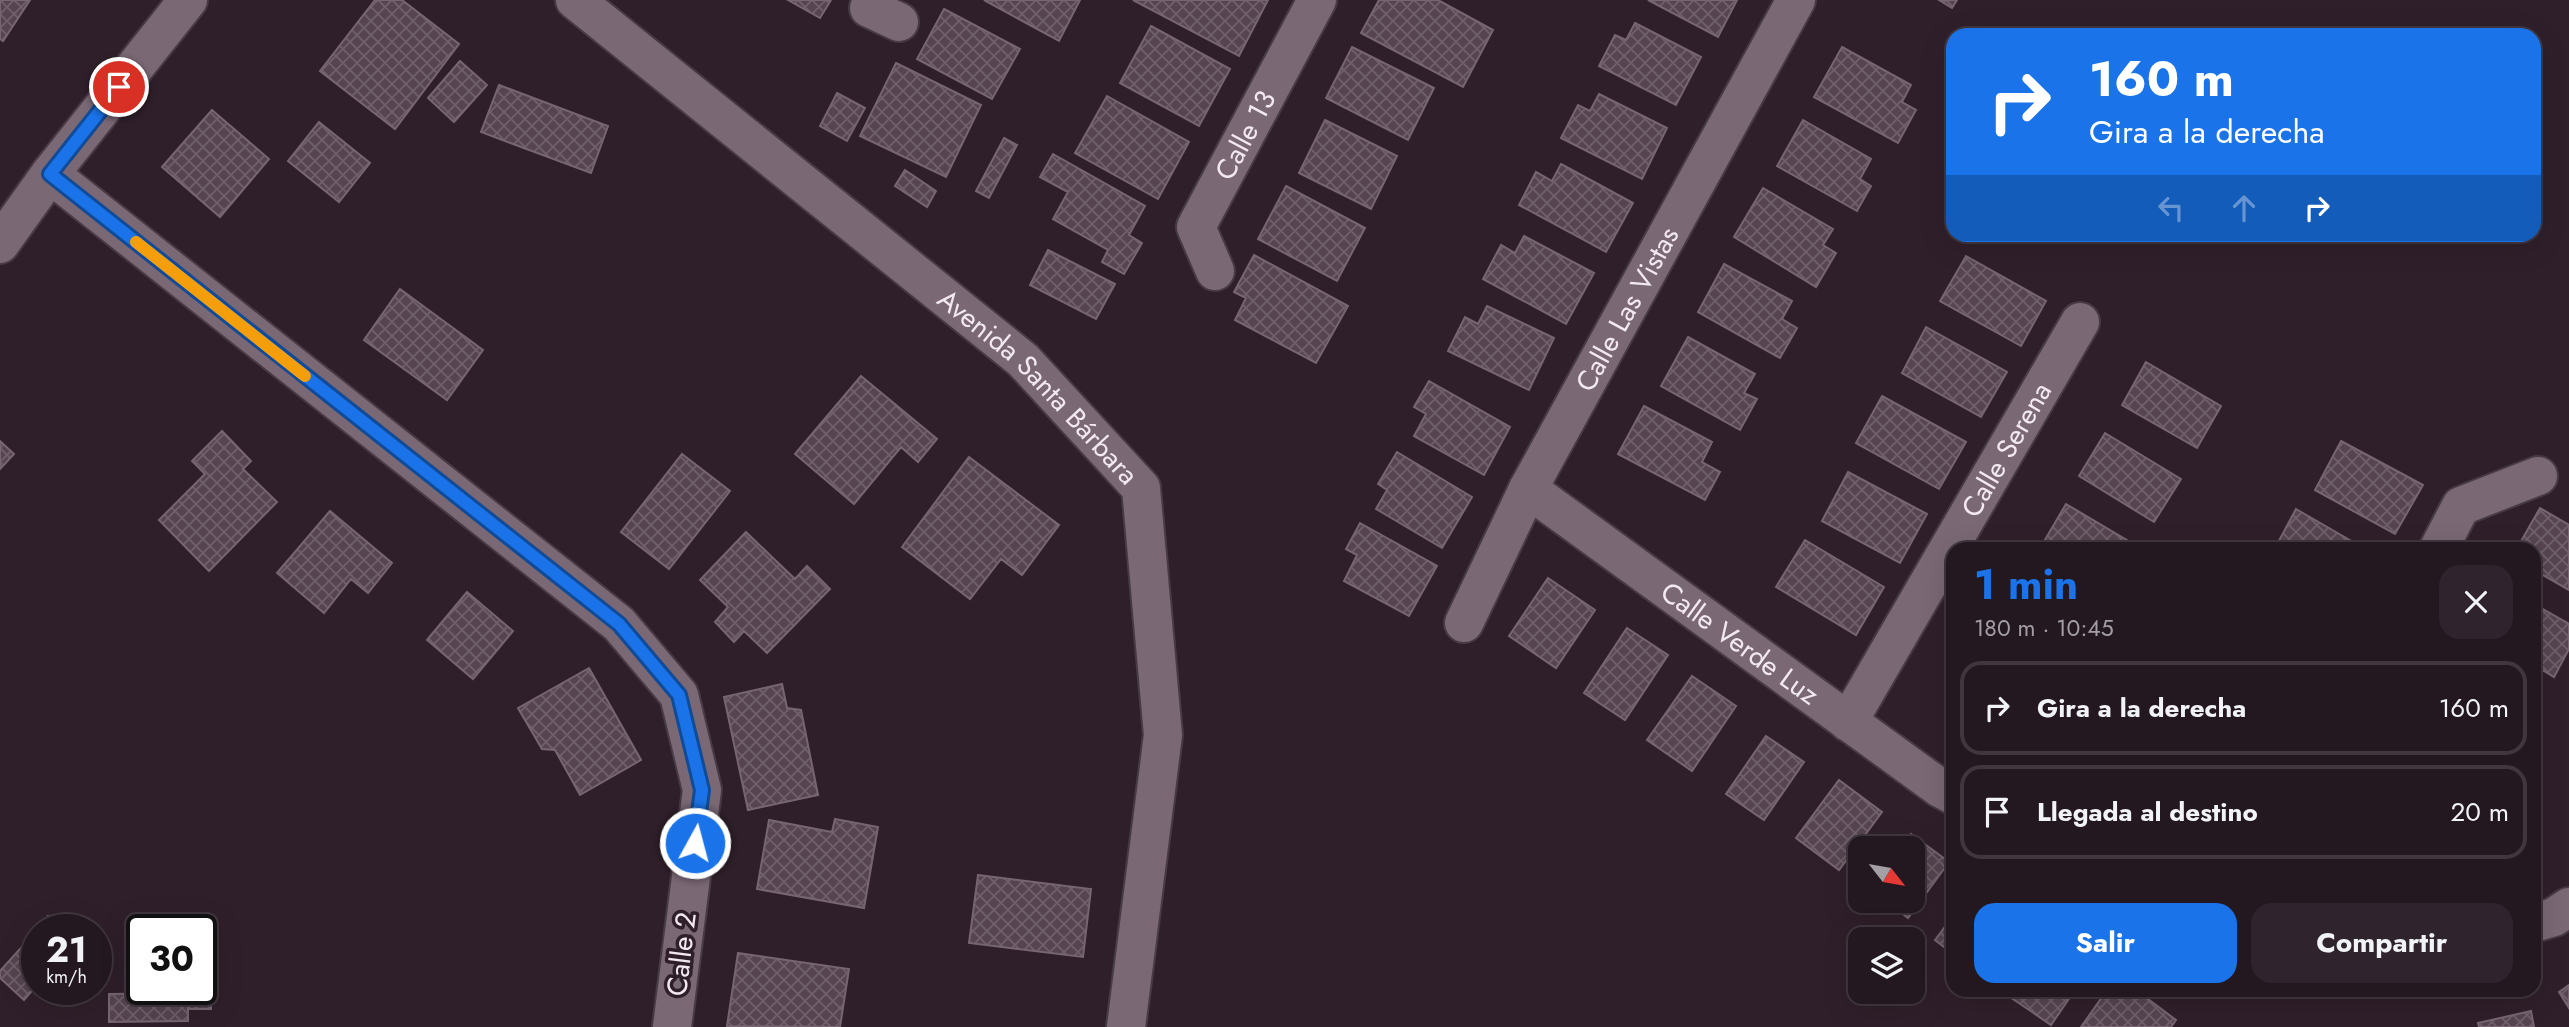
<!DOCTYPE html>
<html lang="es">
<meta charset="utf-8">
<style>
:root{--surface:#231720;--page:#2f242d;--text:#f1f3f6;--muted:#a39fa5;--line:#40363e;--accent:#1a73e8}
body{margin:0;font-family:Jost,sans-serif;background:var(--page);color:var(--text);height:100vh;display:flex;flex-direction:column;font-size:26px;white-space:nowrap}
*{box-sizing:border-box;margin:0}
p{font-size:23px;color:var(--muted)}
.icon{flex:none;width:38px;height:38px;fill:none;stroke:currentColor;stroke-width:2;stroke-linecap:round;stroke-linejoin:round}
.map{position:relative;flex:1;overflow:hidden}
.sheet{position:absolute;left:1946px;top:542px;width:595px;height:455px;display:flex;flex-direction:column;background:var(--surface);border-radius:21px;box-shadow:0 7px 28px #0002,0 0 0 2px var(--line)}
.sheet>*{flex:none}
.top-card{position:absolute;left:1946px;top:28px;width:595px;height:214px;border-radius:21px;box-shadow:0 7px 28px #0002,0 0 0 2px var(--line);background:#1a73e8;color:#fff;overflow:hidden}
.needle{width:46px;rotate:121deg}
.controls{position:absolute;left:1848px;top:836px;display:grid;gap:14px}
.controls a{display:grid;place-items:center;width:77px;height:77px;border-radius:14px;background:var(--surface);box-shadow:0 7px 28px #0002,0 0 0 2px var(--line);font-size:35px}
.speed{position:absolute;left:21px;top:914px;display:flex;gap:14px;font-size:35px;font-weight:700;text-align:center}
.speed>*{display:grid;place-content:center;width:91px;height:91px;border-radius:50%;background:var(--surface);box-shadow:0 7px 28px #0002,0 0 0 2px var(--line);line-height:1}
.speed small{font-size:18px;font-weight:400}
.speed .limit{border:4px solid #111;border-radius:10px;background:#fff;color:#111}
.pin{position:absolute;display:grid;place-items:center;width:60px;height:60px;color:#fff;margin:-30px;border:4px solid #fff;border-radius:50%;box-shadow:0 2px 7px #0007}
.me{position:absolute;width:77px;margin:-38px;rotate:7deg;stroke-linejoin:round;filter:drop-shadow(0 0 5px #0008)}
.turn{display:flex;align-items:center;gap:24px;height:147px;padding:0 28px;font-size:32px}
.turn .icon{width:91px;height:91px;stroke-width:2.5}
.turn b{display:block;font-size:49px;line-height:60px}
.lanes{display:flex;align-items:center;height:66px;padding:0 28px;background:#0003;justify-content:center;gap:35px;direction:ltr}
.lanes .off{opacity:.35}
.round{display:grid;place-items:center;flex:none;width:74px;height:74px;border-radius:21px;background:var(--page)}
.overview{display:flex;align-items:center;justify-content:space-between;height:119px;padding:0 28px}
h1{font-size:42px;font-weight:700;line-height:52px;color:var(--accent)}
.button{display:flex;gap:14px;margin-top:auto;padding:14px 28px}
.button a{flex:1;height:80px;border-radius:21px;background:var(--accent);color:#fff;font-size:28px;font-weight:700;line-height:80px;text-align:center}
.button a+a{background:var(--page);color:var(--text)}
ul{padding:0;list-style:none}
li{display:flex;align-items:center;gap:21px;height:94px;margin:0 14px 10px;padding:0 14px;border:4px solid var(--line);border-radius:21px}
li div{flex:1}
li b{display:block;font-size:26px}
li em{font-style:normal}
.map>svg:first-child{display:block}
</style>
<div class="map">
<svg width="2569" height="1027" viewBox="0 0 2569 1027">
<defs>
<pattern id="building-cross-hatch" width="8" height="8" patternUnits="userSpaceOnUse" patternTransform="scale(1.75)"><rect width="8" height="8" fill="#564551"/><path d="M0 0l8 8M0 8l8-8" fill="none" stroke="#6f606a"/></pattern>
</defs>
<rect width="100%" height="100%" fill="#2f1f2a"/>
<path fill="url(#building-cross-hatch)" stroke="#786572" stroke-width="2" d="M 0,0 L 30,0 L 3,41 L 0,39 Z
M 375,0 L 402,0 L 459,44 L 395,129 L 320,71 Z
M 788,0 L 831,0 L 820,18 Z
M 984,0 L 1080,0 L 1059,41 Z
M 1133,0 L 1268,0 L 1239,56 Z
M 1379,0 L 1438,0 L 1493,30 L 1463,87 L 1361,33 Z
M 1648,0 L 1737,0 L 1718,37 Z
M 1939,0 L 1957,0 L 1952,8 Z
M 944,9 L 1020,49 L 992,99 L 917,59 Z
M 1635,23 L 1701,57 L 1676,105 L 1599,66 L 1615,35 L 1626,40 Z
M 1151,26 L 1230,69 L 1199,126 L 1120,83 Z
M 1352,47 L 1434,88 L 1408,140 L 1326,98 Z
M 1842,47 L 1911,85 L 1902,102 L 1916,110 L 1898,143 L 1814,97 Z
M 460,61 L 487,85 L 454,122 L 428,98 Z
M 896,63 L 981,105 L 946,177 L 860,136 Z
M 499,85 L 608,126 L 591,173 L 481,132 Z
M 837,93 L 865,108 L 847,141 L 820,126 Z
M 1599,94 L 1667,128 L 1642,179 L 1561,138 L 1578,105 L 1590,111 Z
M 1107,96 L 1189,142 L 1158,199 L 1075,153 Z
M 212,110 L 269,159 L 220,217 L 162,167 Z
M 1325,120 L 1397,156 L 1371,209 L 1299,173 Z
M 1803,120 L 1871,159 L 1860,179 L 1871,186 L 1857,211 L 1777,166 Z
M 319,122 L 370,163 L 339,202 L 288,161 Z
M 1004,138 L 1017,145 L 989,198 L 976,191 Z
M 1053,154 L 1145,206 L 1129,235 L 1142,243 L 1124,274 L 1102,262 L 1108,250 L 1053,219 L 1068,192 L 1040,177 Z
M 1561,164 L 1633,203 L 1606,252 L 1519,205 L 1536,172 L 1552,181 Z
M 905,170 L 936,191 L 927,207 L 895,186 Z
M 1286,186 L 1365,228 L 1337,281 L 1258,239 Z
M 1763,188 L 1833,229 L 1823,245 L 1836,253 L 1816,287 L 1734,237 Z
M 1524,236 L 1594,273 L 1566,324 L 1483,279 L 1501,245 L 1515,253 Z
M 1048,250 L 1115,284 L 1096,319 L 1030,285 Z
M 1254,255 L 1348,306 L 1316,363 L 1235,320 L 1246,298 L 1234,292 Z
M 1966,256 L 2046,301 L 2021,346 L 1940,301 Z
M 1724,264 L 1792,301 L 1782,319 L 1797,328 L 1780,358 L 1698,312 Z
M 400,289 L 483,350 L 447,400 L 364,340 Z
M 1487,306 L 1554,338 L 1529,390 L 1448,351 L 1465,317 L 1478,324 Z
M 1926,327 L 2007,372 L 1981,417 L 1902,373 Z
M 1688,337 L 1755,374 L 1744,393 L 1757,399 L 1740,430 L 1661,386 Z
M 2146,362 L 2221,406 L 2197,448 L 2122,405 Z
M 861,376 L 937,439 L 918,462 L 901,447 L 854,504 L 795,454 Z
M 1429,381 L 1510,427 L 1484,475 L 1414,436 L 1426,414 L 1414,407 Z
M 1882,396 L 1966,442 L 1939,489 L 1856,443 Z
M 1644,406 L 1712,442 L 1702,462 L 1720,472 L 1705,500 L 1618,454 Z
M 222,431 L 251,461 L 243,469 L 277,502 L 209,571 L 159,520 L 205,474 L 192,461 Z
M 2105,433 L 2181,479 L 2154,522 L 2079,476 Z
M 0,441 L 14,454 L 0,469 Z
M 2341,441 L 2423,485 L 2395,534 L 2315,490 Z
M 1397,452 L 1472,497 L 1442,548 L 1376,509 L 1387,490 L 1378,484 Z
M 682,454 L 730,491 L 669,569 L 621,532 Z
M 969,457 L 1059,525 L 1022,575 L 1001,559 L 970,599 L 902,547 Z
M 1848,472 L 1927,514 L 1900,563 L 1822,521 Z
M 2066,504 L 2142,549 L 2039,550 Z
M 2540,508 L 2569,525 L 2569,590 L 2534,570 L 2534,550 L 2516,550 Z
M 2296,509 L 2367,550 L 2274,550 Z
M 330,511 L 392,563 L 368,593 L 351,579 L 324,613 L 277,573 Z
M 1360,523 L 1437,566 L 1409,616 L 1344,581 L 1357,555 L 1346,549 Z
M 746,532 L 795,579 L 807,566 L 830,589 L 767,653 L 744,631 L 734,642 L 715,622 L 728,607 L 700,580 Z
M 1805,540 L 1884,587 L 1856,635 L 1776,587 Z
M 1548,578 L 1595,610 L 1556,668 L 1509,636 Z
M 467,592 L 513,631 L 473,679 L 427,640 Z
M 2534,604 L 2569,624 L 2569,649 L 2554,677 L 2534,665 Z
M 1627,628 L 1668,655 L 1625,720 L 1584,693 Z
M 589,668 L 641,760 L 580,795 L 555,750 L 542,749 L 518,708 Z
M 1692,676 L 1736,706 L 1692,771 L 1647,740 Z
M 782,684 L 787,708 L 801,710 L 818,795 L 748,810 L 724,697 Z
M 1766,736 L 1804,762 L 1764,820 L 1726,794 Z
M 1839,780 L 1882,812 L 1839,870 L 1796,838 Z
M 835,819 L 878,827 L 864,908 L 757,889 L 769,820 L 832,832 Z
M 1911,834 L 1949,862 L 1908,918 L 1886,901 L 1913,901 L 1913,849 L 1900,849 Z
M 978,875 L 1091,889 L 1083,957 L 969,943 Z
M 48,916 L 63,929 L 37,929 Z
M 1953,916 L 1953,954 L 1935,940 Z
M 37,930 L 37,985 L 24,1000 L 0,978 L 0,971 Z
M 201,936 L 211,936 L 211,1009 L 189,1009 L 189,989 L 201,989 Z
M 738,953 L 849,969 L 840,1027 L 727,1026 Z
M 2569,985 L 2569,1008 L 2559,992 Z
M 2011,990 L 2075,990 L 2051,1025 L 2007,995 Z
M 2107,990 L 2136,990 L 2176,1020 L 2171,1027 L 2081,1027 Z
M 188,993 L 188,1021 L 109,1022 L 109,994 Z
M 2531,1011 L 2534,1027 L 2479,1027 L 2478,1023 Z"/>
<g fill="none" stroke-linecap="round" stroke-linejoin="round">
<defs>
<g id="minor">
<path id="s1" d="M 575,0 L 1023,360 L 1141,488 L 1163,735 L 1126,1027"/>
<path d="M 873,0 L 869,8 L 899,22"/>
<path d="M 50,174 L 619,624 L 679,695 L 702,790 L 672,1027"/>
<path d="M 0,244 L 50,174 L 188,0"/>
<path id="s2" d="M 1215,271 L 1196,227 L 1317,0"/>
<path id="s3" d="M 1528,489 L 1940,788 L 1953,795"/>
<path d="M 2438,550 L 2461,506 L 2538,476"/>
<path id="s4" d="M 1464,623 L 1528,489 L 1796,0"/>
<path id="s5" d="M 1848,722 L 2080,322"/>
<path d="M 2534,923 L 2554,917 L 2569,907"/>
</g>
</defs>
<use href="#minor" stroke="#473a44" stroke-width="42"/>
<use href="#minor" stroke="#7a6875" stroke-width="38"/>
</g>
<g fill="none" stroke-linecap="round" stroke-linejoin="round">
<defs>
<path id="route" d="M 119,87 L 50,174 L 619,624 L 679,695 L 702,790 L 695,843"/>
</defs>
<use href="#route" stroke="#114b97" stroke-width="18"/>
<use href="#route" stroke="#1a73e8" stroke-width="12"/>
<path stroke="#f59e0b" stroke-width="12" d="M 136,242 L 305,376"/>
</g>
<g text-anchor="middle" stroke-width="7" stroke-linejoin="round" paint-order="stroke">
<g font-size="28" fill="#f3e9f0" stroke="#2f1f2a">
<text dy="10" stroke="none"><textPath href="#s2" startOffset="152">Calle 13</textPath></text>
<text dy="10" stroke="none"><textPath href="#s4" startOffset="354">Calle Las Vistas</textPath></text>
<text dy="10" stroke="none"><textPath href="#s1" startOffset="604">Avenida Santa Bárbara</textPath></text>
<text dy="10" stroke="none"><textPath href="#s5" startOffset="315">Calle Serena</textPath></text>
<text dy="10" stroke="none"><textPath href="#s3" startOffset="262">Calle Verde Luz</textPath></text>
<text transform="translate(681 954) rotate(-83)" y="10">Calle 2</text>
</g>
</g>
</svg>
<div class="controls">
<a><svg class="needle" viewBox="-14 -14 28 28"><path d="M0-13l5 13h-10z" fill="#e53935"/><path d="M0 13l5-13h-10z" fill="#a39fa5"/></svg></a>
<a><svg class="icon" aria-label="layers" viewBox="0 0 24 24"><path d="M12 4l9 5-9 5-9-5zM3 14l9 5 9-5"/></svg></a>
</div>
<div class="speed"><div>21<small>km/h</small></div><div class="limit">30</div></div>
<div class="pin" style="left:119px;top:87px;background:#d93025"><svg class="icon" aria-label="arrive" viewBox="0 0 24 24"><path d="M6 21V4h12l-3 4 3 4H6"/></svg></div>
<svg class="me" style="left:695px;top:843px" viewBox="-20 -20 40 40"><circle r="17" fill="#1a73e8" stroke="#fff" stroke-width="3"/><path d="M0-11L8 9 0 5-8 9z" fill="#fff"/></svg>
<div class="top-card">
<div class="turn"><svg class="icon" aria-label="right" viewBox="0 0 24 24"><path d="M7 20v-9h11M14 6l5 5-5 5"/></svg><div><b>160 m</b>Gira a la derecha</div></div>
<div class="lanes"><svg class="icon off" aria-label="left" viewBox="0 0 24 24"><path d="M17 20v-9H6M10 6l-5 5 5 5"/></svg><svg class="icon off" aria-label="ahead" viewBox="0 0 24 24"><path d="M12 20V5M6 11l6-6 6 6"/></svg><svg class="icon" aria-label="right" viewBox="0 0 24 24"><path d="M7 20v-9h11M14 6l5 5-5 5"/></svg></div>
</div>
<section class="sheet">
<div class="overview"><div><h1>1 min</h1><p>180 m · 10:45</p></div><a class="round"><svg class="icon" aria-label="close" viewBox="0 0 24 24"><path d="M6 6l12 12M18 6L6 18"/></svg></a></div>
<ul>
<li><svg class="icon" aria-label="right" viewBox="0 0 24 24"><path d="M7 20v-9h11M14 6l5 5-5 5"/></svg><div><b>Gira a la derecha</b></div><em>160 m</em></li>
<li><svg class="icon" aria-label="arrive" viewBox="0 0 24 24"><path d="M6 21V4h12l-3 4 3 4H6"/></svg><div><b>Llegada al destino</b></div><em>20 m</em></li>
</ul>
<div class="button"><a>Salir</a><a>Compartir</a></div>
</section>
</div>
